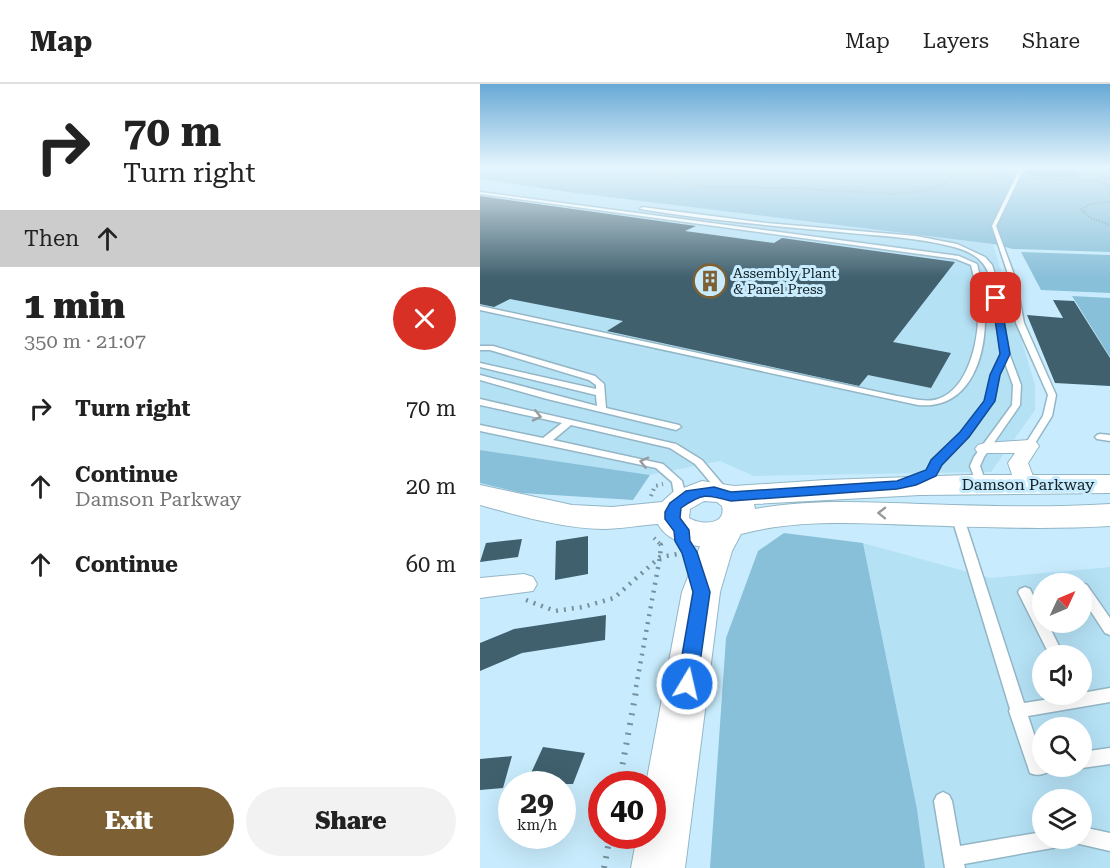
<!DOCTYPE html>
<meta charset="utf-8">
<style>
:root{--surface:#fff;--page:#f2f2f2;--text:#222;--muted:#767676;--line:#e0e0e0;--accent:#7d6134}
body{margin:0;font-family:"Roboto Serif",serif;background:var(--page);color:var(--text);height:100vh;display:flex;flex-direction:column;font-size:22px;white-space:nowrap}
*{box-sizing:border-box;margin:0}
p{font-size:20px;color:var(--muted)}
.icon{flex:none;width:33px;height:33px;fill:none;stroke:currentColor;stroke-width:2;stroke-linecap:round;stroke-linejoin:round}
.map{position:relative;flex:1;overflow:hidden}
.panel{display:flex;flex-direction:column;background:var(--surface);width:480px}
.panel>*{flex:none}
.top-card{background:#fff;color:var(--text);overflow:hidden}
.needle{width:39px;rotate:46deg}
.tools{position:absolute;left:552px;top:489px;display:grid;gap:12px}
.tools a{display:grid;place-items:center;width:60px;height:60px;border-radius:50%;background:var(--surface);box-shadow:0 6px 24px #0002;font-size:30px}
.speed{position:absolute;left:18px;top:687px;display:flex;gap:12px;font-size:30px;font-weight:700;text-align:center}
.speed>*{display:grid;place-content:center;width:78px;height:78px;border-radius:50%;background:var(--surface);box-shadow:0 6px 24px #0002;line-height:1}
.speed small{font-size:15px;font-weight:400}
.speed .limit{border:9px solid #d22;background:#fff;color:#111}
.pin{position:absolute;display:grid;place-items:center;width:51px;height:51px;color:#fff;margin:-26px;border-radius:12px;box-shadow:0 3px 9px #0006}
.me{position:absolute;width:66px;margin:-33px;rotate:9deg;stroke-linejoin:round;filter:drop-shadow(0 0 4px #0008)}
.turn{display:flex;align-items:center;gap:21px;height:126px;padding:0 24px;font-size:27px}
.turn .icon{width:78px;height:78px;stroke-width:2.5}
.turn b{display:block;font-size:42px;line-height:51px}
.then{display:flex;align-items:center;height:57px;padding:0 24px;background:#0003;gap:12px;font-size:22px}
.round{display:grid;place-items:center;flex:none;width:63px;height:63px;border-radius:32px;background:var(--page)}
.overview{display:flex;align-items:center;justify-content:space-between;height:102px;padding:0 24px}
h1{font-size:36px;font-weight:800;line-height:45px}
.action{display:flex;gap:12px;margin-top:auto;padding:12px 24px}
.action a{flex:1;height:69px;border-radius:36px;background:var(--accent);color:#fff;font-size:24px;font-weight:800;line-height:69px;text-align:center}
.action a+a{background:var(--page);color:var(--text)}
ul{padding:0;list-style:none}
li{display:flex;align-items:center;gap:18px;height:78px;padding:0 24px}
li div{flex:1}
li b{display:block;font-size:22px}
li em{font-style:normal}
header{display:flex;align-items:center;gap:36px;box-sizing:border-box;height:84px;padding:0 30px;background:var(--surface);border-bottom:2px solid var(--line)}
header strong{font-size:28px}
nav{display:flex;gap:33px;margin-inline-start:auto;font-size:21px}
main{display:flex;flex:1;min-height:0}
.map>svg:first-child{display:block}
</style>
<header>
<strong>Map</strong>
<nav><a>Map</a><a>Layers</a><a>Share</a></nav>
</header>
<main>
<section class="panel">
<div class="top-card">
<div class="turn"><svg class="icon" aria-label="right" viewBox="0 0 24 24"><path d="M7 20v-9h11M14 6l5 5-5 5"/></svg><div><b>70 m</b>Turn right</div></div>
<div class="then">Then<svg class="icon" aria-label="ahead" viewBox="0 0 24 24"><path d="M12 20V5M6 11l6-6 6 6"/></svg></div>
</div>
<div class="overview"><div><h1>1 min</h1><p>350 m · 21:07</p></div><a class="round" style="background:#d93025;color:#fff"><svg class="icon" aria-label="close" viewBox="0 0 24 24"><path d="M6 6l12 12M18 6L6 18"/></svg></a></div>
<ul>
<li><svg class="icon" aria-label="right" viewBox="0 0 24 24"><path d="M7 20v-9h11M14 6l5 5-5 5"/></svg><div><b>Turn right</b></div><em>70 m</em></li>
<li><svg class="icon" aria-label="ahead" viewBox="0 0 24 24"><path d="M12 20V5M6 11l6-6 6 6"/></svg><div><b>Continue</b><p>Damson Parkway</p></div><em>20 m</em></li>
<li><svg class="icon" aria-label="ahead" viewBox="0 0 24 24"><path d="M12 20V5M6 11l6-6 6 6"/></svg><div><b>Continue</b></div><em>60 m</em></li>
</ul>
<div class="action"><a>Exit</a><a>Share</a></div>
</section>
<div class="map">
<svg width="630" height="784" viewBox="0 0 630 784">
<rect width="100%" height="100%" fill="#c8ecfd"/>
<path fill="#b5e1f5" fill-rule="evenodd" d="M 0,95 L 95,109 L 513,160 L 555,301 L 555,326 L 511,388 L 274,392 L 240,377 L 170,391 L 0,366 Z
M 383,459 L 510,494 L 630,483 L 630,784 L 445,784 L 437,725 ZM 562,500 L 602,500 L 602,538 L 562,538 ZM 562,572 L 602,572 L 602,610 L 562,610 ZM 562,644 L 602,644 L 602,682 L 562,682 ZM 562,716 L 602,716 L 602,754 L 562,754 Z"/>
<path fill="#89c0d9" d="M 0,84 L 547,84 L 546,90 L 576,93 L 598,85 L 593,84 L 630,84 L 630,168 L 533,165 L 513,160 L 95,109 L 0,95 Z
M 541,168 L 630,171 L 630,209 L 561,206 Z
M 592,212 L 630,214 L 630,273 Z
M 0,366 L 170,391 L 153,416 L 41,409 L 0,399 Z
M 304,449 L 383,459 L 437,725 L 445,784 L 230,784 L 246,554 L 278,467 Z"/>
<path fill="#4998b9" d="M 547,84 L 593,84 L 601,90 C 583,95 564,93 546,90 Z"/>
<path fill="#40606e" d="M 0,112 L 216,142 L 205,147 L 294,159 L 302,154 L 475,178 L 413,258 L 471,269 L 451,304 L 388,291 L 379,302 L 127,247 L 143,237 L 30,215 L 14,223 L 0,220 Z
M 573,216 L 594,217 L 630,274 L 630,302 L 575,299 L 547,231 L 583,234 Z
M 108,452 L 108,490 L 75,496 L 76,457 Z
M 42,455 L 38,473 L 0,478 L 6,459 Z
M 126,531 L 125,556 L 42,569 L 0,587 L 0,559 L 34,545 Z
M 63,663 L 105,669 L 93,700 L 46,700 Z
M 32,672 L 23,704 L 0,706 L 0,675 Z"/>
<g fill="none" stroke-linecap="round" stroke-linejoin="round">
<defs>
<path id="lane" d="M 540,84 L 544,84 L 516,142 L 536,196 L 544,239 L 576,311 L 572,332 L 552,364 L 549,365 L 544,362 L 563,332 L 568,311 L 536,239 L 530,196 L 512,142 Z
M 0,108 L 479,172 L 497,180 C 501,196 505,213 505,230 C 506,273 490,326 438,321 L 0,226 L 0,222 L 417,312 C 430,314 446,319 458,315 C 489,305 499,255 498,227 C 498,211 495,196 491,181 L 476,175 L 0,110 Z
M 162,123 L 286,139 L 436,152 L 477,160 L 505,173 L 512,181 L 516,193 L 529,269 L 541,301 L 540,321 L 504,373 L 500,382 L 506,399 L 505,401 L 497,401 L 490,382 L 494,373 L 532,321 L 533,301 L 525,279 L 519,291 L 514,317 L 488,353 L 460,380 L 455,391 L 432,401 L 427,398 L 447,387 L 452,377 L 482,349 L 506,317 L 511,291 L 521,269 L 510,193 C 504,175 492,168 474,163 C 437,153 398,152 360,148 C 294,142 226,136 160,125 Z
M 0,262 L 13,262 L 115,292 L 124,300 L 126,324 L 199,341 L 201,343 L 196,346 L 67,315 L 0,296 L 0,291 L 117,322 L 116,311 L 0,283 L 0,279 L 116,305 L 116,301 L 109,296 L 10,266 L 0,266 Z
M 0,315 L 196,360 L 222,376 L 250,409 L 245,412 L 241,411 L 215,380 L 190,364 L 91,341 L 73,356 L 183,380 L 202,397 L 207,416 L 201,419 L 195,416 L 192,398 L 176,384 L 0,347 L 0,341 L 63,354 L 82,339 L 0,321 Z
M 620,350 L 630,351 L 630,357 L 617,355 L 615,353 L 617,351 Z
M 477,427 L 483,431 L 544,619 L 602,610 L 602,609 L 630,604 L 630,618 L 548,632 L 562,674 L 562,682 L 570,682 L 568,688 C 561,691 557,692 550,689 L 529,627 L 530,625 L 471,431 Z
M 602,499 L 607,501 L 630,534 L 630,551 L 625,549 L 602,514 Z
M 545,503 L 550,505 L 562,529 L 562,538 L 567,538 L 584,572 L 570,572 L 538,508 L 540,505 Z
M 630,664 L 630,680 L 602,684 L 598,682 L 602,682 L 602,668 Z
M 463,708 L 469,711 L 472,717 L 480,762 L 562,748 L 562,754 L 587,754 L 585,761 L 578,763 L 484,780 L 485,784 L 465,784 L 454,717 L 457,711 Z
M 602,743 L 630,749 L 630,767 L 595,759 L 594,754 L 602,754 Z"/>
<path id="street" d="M 549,356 L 556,358 L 559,362 L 548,379 L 556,400 L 553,405 L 545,407 L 537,405 L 528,379 L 535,369 L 498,369 L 495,365 L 498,361 L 505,359 Z
M 44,490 L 53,493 L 57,500 L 53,507 L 0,514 L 0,494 Z"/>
<path id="secondary" d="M 487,391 L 630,391 L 630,409 L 440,411 L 274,420 L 275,425 C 330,415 386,418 441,420 C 504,422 567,424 630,420 L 630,442 C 564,446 499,443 434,441 C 377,439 317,435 261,450 L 252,467 L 240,508 L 205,784 L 151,784 L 157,752 L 172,752 L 172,700 L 166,700 L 202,508 L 220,462 C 204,461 186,455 178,440 C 160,441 141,445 123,445 C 81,444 40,432 0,421 L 0,401 L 92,421 L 132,423 L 182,418 L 193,408 L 222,397 L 254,402 L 346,396 ZM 224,417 L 237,418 L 242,422 C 247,442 220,441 209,434 L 210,425 Z"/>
</defs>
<use href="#lane" stroke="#93b6c6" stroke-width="3"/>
<use href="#street" stroke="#93b6c6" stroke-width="2"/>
<use href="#secondary" stroke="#93b6c6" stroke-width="2"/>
<path stroke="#76909c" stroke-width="1.5" stroke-dasharray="1 1.5" stroke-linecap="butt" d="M 142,84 L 188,88 L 196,90 L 208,99 L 226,103 L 313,104 L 412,110 L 444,107 L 465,100 L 473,90
M 469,84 L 473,90 L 528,92
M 502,90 L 516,86 L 514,84
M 548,94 L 618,97 L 630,102
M 595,94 L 625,84
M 617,95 L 630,95
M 605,129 L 601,125 L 611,120 L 630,118"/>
<path stroke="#76909c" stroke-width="2" stroke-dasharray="1 2" stroke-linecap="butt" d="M 604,128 L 609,133 L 630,141"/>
<path stroke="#76909c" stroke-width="4" stroke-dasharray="1.5 4.5" stroke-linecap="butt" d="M 171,412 L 175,402 L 183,400
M 174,454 L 180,460"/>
<path stroke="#76909c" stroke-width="4.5" stroke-dasharray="2 6" stroke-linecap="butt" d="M 46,516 L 75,527 L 103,523 L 134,514 L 180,473 L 204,469
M 156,603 L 180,473 L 181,461 L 178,458"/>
<path stroke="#76909c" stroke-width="6" stroke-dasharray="2 8" stroke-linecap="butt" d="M 139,700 L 157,602
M 124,784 L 130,752"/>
<use href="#lane" fill="#fff" fill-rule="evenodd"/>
<use href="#street" fill="#fff" fill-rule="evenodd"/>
<use href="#secondary" fill="#fff" fill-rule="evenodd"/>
</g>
<defs><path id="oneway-chevron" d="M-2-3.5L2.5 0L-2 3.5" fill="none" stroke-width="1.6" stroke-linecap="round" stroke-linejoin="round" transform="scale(1.5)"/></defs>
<g stroke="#959b9e">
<use href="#oneway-chevron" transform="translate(57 332) rotate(13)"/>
<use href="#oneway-chevron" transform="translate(164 378) rotate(-166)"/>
<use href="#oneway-chevron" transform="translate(402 429) rotate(-179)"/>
</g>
<linearGradient id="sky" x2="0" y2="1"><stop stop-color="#68a9d5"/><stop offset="0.43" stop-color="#e6f6fe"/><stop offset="1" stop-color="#e6f6fe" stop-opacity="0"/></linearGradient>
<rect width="630" height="194" fill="url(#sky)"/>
<path fill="#1a73e8" stroke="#114b97" stroke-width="1.5" d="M 516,211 L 520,214 L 530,270 L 520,291 L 515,317 L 489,353 L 462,381 L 456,392 L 436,401 L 417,405 L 251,417 C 227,410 222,409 201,424 L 200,434 L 209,446 L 210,457 L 217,468 L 230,508 L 217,600 L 214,606 L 207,608 L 200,606 L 197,600 L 213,508 L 202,469 L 195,457 L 194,447 L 185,435 L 185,428 L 190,419 L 206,407 L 234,403 L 251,408 L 417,397 L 446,386 L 451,376 L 480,348 L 504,317 L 510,291 L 520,270 L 512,214 Z"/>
<defs>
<symbol id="building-ring" viewBox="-11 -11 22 22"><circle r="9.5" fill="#c8ecfd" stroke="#7d6134" stroke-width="1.5"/><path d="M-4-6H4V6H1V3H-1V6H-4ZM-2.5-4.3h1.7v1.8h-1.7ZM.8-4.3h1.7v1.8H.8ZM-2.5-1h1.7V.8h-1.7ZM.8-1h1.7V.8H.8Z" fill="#7d6134"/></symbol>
</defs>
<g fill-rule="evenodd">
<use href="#building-ring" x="211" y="178" width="38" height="38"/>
</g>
<g text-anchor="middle" stroke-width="6" stroke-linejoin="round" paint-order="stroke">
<g font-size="14" fill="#142127" stroke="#c8ecfd" text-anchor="start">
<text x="253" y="194">Assembly Plant<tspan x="253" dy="16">&amp; Panel Press</tspan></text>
</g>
<g font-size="16" fill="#142127" stroke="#c8ecfd">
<text x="548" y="406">Damson Parkway</text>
</g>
</g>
</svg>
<div class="tools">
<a><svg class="needle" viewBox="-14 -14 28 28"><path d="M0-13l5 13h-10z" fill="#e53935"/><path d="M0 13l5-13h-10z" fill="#767676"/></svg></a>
<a><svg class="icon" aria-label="sound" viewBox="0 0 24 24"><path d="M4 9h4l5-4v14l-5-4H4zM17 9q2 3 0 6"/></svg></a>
<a><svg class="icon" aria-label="search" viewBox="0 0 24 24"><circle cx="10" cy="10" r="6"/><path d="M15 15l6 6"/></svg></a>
<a><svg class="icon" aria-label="layers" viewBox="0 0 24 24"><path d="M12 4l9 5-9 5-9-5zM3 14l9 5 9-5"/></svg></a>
</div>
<div class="speed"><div>29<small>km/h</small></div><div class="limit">40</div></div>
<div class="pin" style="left:516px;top:214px;background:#d93025"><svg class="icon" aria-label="arrive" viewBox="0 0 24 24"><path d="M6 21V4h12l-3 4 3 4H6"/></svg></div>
<svg class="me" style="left:207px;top:600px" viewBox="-20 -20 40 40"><circle r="17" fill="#1a73e8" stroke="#fff" stroke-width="3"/><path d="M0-11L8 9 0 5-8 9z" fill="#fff"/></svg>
</div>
</main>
